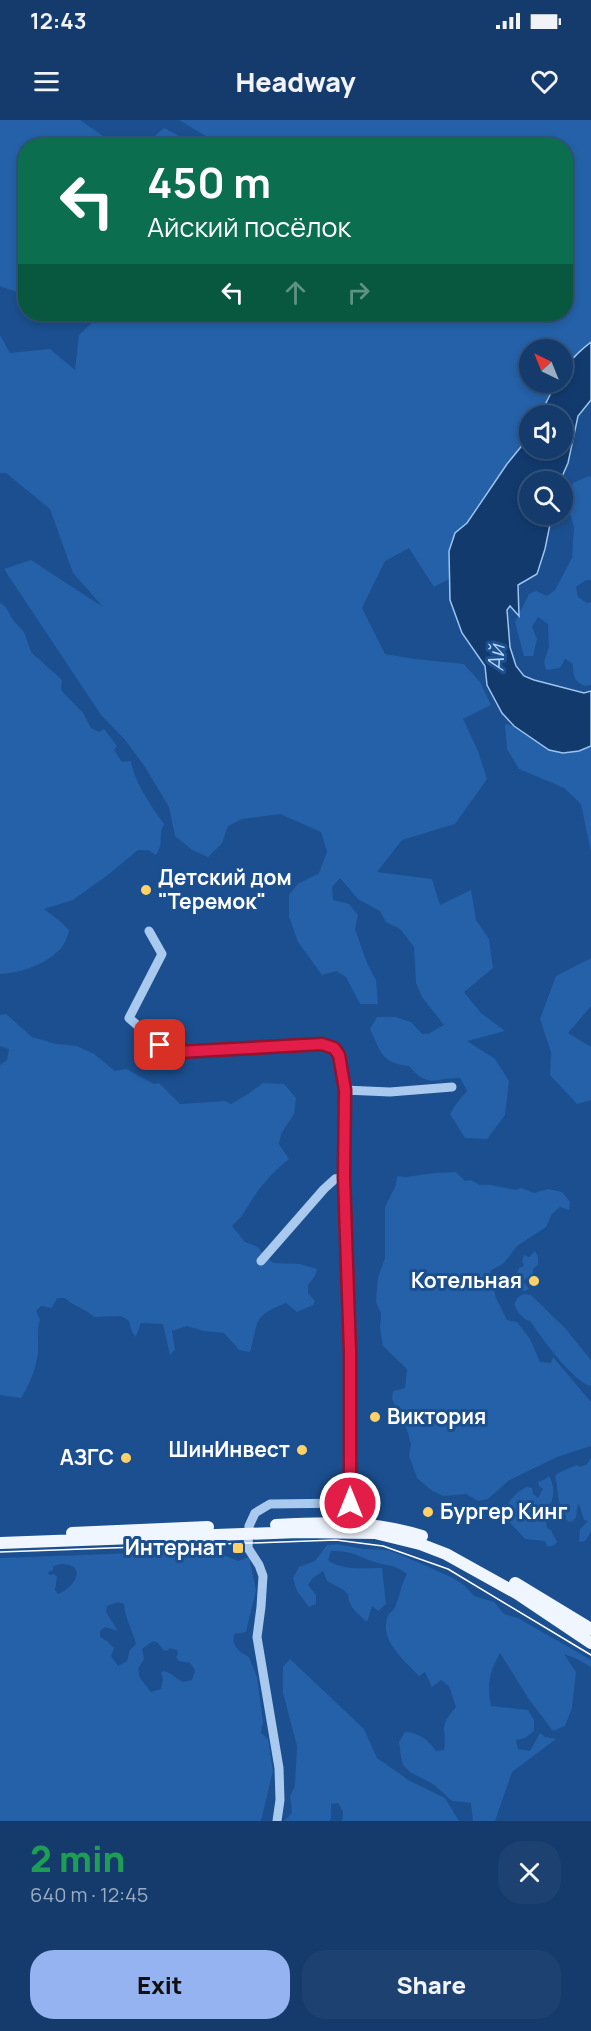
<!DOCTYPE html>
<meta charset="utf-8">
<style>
:root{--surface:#143b6b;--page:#1d4271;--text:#f1f3f6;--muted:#9dadc1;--line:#33557e;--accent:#95b2f1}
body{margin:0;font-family:Manrope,sans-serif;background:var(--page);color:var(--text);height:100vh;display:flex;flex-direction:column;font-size:22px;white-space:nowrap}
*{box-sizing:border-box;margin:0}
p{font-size:20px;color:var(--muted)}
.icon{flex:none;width:33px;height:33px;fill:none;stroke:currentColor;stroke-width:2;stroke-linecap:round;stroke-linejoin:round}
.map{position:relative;height:1701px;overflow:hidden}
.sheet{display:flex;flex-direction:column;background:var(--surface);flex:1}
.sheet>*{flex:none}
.top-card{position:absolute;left:18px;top:18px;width:555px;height:183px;border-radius:24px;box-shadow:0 3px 9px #0003,0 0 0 2px var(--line);background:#0b6e4f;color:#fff;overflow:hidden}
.needle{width:39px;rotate:317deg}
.tools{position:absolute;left:519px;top:219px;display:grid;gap:12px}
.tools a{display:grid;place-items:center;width:54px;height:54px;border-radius:50%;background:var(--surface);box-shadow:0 3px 9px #0003,0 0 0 2px var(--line);font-size:30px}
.pin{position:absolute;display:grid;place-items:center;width:51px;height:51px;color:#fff;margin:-26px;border-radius:12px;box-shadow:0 3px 9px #0006}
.me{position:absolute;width:66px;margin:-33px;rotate:0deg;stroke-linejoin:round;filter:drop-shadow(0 0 4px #0008)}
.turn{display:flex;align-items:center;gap:21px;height:126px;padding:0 30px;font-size:27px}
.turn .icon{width:78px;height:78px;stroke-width:2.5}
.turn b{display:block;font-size:42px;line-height:51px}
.lanes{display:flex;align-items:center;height:57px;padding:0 30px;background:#0003;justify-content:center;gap:30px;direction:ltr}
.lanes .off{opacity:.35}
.round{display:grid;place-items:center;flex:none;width:63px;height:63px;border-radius:24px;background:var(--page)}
.summary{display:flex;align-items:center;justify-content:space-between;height:102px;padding:0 30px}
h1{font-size:36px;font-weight:800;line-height:45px;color:#1e9e55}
.cta{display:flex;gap:12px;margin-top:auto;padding:12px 30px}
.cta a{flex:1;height:69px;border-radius:24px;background:var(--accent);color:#111;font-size:24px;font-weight:800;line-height:69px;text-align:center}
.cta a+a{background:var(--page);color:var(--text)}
.status{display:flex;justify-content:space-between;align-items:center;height:42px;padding:0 30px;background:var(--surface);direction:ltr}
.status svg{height:16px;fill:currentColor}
header{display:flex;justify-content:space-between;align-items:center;height:78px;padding:0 30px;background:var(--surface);font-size:27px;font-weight:800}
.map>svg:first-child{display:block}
</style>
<div class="status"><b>12:43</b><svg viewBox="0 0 49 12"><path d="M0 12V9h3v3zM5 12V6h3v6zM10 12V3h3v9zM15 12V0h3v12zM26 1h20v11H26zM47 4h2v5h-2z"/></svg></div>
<header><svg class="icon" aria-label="menu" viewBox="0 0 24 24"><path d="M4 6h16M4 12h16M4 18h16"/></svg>Headway<svg class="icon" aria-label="heart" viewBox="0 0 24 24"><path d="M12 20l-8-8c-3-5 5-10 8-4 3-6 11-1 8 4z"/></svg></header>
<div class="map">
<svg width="591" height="1701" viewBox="0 0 591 1701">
<rect width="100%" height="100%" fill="#1b4f8f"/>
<path fill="#2461a8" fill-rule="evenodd" d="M 0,0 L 80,0 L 116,25 L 26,26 L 25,175 L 0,166 Z
M 179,0 L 591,0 L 591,222 L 576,235 L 563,253 L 562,230 L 530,230 L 530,262 L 556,263 L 540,295 L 530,296 L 529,317 L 507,344 L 467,403 L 455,413 L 449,431 L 449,459 L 434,467 L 409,428 L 385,441 L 362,488 L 385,534 L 415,539 L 464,544 L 480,562 L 491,585 L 463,599 L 478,631 L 487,659 L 455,704 L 402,720 L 377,752 L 432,759 L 440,785 L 471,770 L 476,800 L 489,819 L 493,848 L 464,872 L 481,893 L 505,911 L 467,921 L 495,939 L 509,961 L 505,995 L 487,1019 L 465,1018 L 450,994 L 456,984 L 467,971 L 460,958 C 433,958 429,969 409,946 C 381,943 381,932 370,909 L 377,897 L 395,897 L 411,902 L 422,914 L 428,914 L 444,905 L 422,877 L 416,863 L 414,827 L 400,809 L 386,802 L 380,791 L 358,779 L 340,758 L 332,767 L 333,780 L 349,784 L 358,795 L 355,809 L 367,843 L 376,860 L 378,884 L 360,884 L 346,857 L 336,851 L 322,855 L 298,822 L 289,797 L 289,775 L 298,764 L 319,753 L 327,732 L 321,712 L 280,694 L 242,699 L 228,706 L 222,723 L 208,737 L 192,730 L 175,716 L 169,687 L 145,647 L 126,621 L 101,595 L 4,449 L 31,440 L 103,487 L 73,453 L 50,389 L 6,353 L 0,353 L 0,215 L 10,233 L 50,229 L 75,250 L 79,215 L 101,194 L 566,194 L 566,26 L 218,25 L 217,23 Z
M 164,8 L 193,23 L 194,25 L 144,25 Z
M 588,356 L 591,357 L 591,460 L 586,460 L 576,467 L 578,477 L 587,483 L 591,482 L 591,565 L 585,566 C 574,561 573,557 573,544 L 565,539 L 560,548 L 546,550 L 544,542 L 549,527 L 548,504 L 538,497 L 532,507 L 537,519 L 533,536 L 524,536 L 515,502 L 529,474 L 536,471 L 547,476 L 555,470 L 572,438 L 574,407 L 567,383 L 573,363 Z
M 0,483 L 6,487 L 13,500 L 24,512 L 31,532 L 62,560 L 61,570 L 83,593 L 91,608 L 99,612 L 104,609 L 117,626 L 114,630 L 122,642 L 131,641 C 134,662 152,687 164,704 C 157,718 165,721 156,735 L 148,730 L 138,730 L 109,754 L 73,780 L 44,789 L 62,803 L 69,810 C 65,839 25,853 0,854 Z
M 505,604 C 522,607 532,622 548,629 C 560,634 579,631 591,626 L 591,732 L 581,684 L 564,668 L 519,649 L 507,629 Z
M 591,838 L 591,886 L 568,913 L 591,927 L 591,980 L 577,984 L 550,955 L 551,932 L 540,899 L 556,856 Z
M 6,894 L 32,917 L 56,924 L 77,926 L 94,934 L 115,951 L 126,949 L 154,964 L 159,963 L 180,984 L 225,981 L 231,984 L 248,974 L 263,963 L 284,964 L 296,978 L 294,994 L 281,1014 L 279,1024 L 289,1039 C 274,1051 260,1066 250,1083 C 242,1095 244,1095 232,1106 L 245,1122 L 256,1126 L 273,1143 L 300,1144 L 317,1149 L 315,1156 L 308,1165 L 308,1173 L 315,1181 L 313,1185 L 297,1192 L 286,1183 C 253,1196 259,1199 250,1232 L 239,1230 L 224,1213 L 204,1211 L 187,1206 L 172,1211 L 175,1230 L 170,1235 L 163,1204 L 141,1203 L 136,1217 L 132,1212 L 129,1201 L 121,1196 L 94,1197 C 85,1188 74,1187 65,1178 L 57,1178 L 52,1188 L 41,1186 L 36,1191 L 40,1200 C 36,1211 39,1222 38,1233 C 36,1249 29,1265 21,1278 L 0,1275 L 0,945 L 7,940 L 9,929 L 0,926 L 0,895 Z
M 456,1052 L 465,1061 L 471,1060 L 480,1065 L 491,1065 L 516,1070 L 521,1068 L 534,1073 L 548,1069 L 562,1072 L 570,1082 L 569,1090 L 560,1087 L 552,1094 L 546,1107 L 517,1126 L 504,1143 L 490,1151 L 496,1178 L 507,1200 L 517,1202 L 530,1219 L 540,1242 L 551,1243 L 553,1237 L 591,1282 L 591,1326 L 557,1337 L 508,1361 L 488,1379 L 478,1381 L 466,1374 L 443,1376 L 431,1370 L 417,1358 L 409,1336 L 411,1324 L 407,1310 L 392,1279 L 393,1271 L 405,1268 L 407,1249 L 383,1226 L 380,1208 L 381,1193 L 376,1182 L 378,1157 L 385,1138 L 385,1087 L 396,1065 L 397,1056 L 406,1057 L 435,1053 Z
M 535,1131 L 538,1137 L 538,1145 L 533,1149 C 534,1158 528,1156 523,1161 L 529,1169 C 522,1174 514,1168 506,1170 L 503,1163 L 508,1157 L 513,1155 L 515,1157 L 519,1148 L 524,1146 L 522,1141 L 524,1135 L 529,1137 Z
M 524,1174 L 531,1175 L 565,1208 L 591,1240 L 591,1266 C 574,1263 540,1216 530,1201 C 522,1199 517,1191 514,1184 L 518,1177 Z
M 591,1338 L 591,1412 L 585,1421 L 579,1422 L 580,1409 L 588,1401 L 584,1400 L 579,1384 C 574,1391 581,1399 569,1402 L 566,1399 L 566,1395 C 556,1385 559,1369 555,1356 L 560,1352 L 577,1345 L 580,1347 L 587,1344 Z
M 549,1356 C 555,1366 555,1379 548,1388 L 544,1389 L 547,1408 L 551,1410 L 557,1422 L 553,1426 L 547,1426 L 545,1421 L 525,1419 L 504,1396 C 507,1382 514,1373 527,1367 L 532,1368 L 533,1374 L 538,1378 L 543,1369 L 539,1366 L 538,1362 L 544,1360 Z
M 337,1424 L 364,1429 L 388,1430 L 415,1441 L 451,1457 L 464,1465 L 474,1476 L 494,1482 L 504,1494 L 518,1498 L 591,1540 L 591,1547 L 577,1539 L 564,1534 L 576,1552 L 572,1588 L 565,1606 L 553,1611 L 528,1578 L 500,1533 C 489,1553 487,1564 491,1586 L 528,1590 L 534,1600 L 534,1611 L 525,1618 L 516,1620 L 518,1629 L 530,1631 L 540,1613 L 545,1617 L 556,1619 L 512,1652 L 495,1701 L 473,1701 L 471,1683 L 452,1681 L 433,1664 L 410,1652 L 403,1645 L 401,1637 L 399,1622 L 405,1612 C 420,1613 427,1619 436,1631 L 444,1630 C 448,1607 436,1610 456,1587 L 449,1566 L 441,1560 L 432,1567 L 425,1552 L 419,1556 C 405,1541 378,1520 388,1496 C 389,1493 392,1492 394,1489 C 400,1478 400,1466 407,1454 C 391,1442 390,1448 375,1442 C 356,1436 353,1431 331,1431 L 328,1440 C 342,1451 365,1448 382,1448 L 386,1484 L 378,1491 L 372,1486 L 367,1502 C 358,1494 348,1487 348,1474 L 342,1469 L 327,1461 L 323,1451 L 313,1458 L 308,1465 L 316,1475 L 316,1484 L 309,1487 L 297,1471 L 293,1458 L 299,1447 L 315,1441 L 327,1425 Z
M 219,1430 L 226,1436 L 238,1441 L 249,1437 L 256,1470 L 246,1512 L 234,1514 C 232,1527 238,1531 249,1537 L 257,1557 L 263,1602 L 261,1613 L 268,1619 L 273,1651 L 261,1701 L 0,1701 L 0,1438 ZM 61,1444 C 89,1444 74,1469 58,1474 L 55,1470 L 57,1457 L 54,1454 L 49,1455 L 48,1452 L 53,1450 L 53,1446 ZM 118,1482 L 124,1484 C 125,1499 132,1509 136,1524 L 130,1530 L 127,1541 L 118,1546 L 111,1536 L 114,1528 L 107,1521 L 100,1517 L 100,1511 L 105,1507 L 118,1511 L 106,1492 L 107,1486 ZM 153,1521 L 158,1523 L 163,1530 L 167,1531 L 170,1528 L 177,1530 L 178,1534 L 176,1537 L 179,1541 L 190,1543 L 195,1550 L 192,1560 L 183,1562 C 176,1558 171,1553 164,1551 L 161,1553 L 163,1559 L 161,1569 L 151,1572 L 140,1558 L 138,1549 L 144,1539 L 142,1529 Z
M 290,1539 L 364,1609 L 377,1638 L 410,1661 L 445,1678 L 459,1701 L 342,1701 L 343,1692 L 338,1683 L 331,1684 L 331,1699 L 329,1701 L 284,1701 L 292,1693 L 290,1676 L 295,1666 L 297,1626 L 283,1573 L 283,1547 Z"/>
<path fill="#123a6d" stroke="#9cc4f0" stroke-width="1.5" d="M 591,222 L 591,280 L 578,296 L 568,343 L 560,361 L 530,362 L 530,394 L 552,395 L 545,429 L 537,454 L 518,465 L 519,496 L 510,486 L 507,490 L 510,527 L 516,546 L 524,556 L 534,560 L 584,573 L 591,571 L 591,626 L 579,631 L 563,633 L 549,630 L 514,606 L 502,593 L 487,565 L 485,546 L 462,513 L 450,480 L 449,431 L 455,413 L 467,403 L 507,344 L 529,317 L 530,328 L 562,328 L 562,296 L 540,295 L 556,263 L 562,262 C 562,246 578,232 591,222 Z"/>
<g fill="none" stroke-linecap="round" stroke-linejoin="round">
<path stroke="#a9c9ee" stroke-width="9" d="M 149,811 L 162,834 L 129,898 L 160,925 L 178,932 L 304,926 L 322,924 L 334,928 L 339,935 L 344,970 L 344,1057 L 350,1232 L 350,1403
M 344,970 L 390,972 L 452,967
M 261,1141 L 324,1069 L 335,1059 L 344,1057
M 277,1701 L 280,1680 L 279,1648 L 257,1517 L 261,1487 L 263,1456 L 259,1445 L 248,1428 L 249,1406 L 255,1393 L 270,1384 L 350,1383"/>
<path stroke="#f0f6ff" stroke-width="12" d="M 276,1405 C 326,1402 374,1401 422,1416
M 72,1413 L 208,1407
M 0,1423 L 299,1412 L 375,1413 L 420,1424 L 446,1434 L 518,1474 L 591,1523
M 515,1463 L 591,1509"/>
<path stroke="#fff" stroke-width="1.5" d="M 0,1432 L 336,1420 L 383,1426 L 448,1449 L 591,1535"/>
</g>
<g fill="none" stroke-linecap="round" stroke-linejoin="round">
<defs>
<path id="route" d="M 160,925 L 178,932 L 322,924 L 334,928 L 339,935 L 345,970 L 344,1057 L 350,1232 L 350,1383"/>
</defs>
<use href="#route" stroke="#92132f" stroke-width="15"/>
<use href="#route" stroke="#e11d48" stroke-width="10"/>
</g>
<g fill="#ffd166" stroke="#1b4f8f" stroke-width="2">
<circle cx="146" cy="770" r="6"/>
<circle cx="534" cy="1161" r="6"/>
<circle cx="375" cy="1297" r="6"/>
<circle cx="302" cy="1330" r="6"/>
<circle cx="126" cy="1338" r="6"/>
<circle cx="428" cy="1392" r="6"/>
<rect x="232" y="1422" width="12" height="12" rx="3"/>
</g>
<g text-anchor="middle" stroke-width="6" stroke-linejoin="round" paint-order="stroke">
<g font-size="21" font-weight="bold" fill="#fff" stroke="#1b4f8f" text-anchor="end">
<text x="158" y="765" text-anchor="start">Детский дом<tspan x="158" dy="24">"Теремок"</tspan></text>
<text x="522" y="1168">Котельная</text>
<text x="387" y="1304" text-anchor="start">Виктория</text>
<text x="290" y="1337">ШинИнвест</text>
<text x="114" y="1345">АЗГС</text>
<text x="440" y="1399" text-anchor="start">Бургер Кинг</text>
<text x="226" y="1435">Интернат</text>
</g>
<g font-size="22" font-style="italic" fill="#b5d3f5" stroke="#1b4f8f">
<text transform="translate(496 538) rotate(-87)" y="8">Ай</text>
</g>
</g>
</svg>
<div class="tools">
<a><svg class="needle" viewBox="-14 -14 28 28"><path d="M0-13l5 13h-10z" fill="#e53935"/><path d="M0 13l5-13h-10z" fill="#9dadc1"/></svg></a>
<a><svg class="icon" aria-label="sound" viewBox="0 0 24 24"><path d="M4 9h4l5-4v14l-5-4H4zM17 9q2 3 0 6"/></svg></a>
<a><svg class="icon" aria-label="search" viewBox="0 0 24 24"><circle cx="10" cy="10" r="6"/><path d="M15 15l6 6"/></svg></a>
</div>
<div class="pin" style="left:160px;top:925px;background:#d93025"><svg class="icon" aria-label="arrive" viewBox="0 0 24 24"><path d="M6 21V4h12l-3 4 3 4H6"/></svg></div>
<svg class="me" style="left:350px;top:1383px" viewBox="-20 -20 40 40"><circle r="17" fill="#e11d48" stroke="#fff" stroke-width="3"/><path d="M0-11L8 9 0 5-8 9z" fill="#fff"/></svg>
<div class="top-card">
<div class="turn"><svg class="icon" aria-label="left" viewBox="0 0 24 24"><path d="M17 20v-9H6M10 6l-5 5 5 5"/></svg><div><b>450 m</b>Айский посёлок</div></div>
<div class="lanes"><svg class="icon" aria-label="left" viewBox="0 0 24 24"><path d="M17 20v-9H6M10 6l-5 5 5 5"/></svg><svg class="icon off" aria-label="ahead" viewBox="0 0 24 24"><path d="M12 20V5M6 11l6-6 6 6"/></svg><svg class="icon off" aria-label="right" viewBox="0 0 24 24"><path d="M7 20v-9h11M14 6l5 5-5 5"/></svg></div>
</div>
</div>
<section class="sheet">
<div class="summary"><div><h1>2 min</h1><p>640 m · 12:45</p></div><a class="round"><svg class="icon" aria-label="close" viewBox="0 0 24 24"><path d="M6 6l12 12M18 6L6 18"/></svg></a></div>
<div class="cta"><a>Exit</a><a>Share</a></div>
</section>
